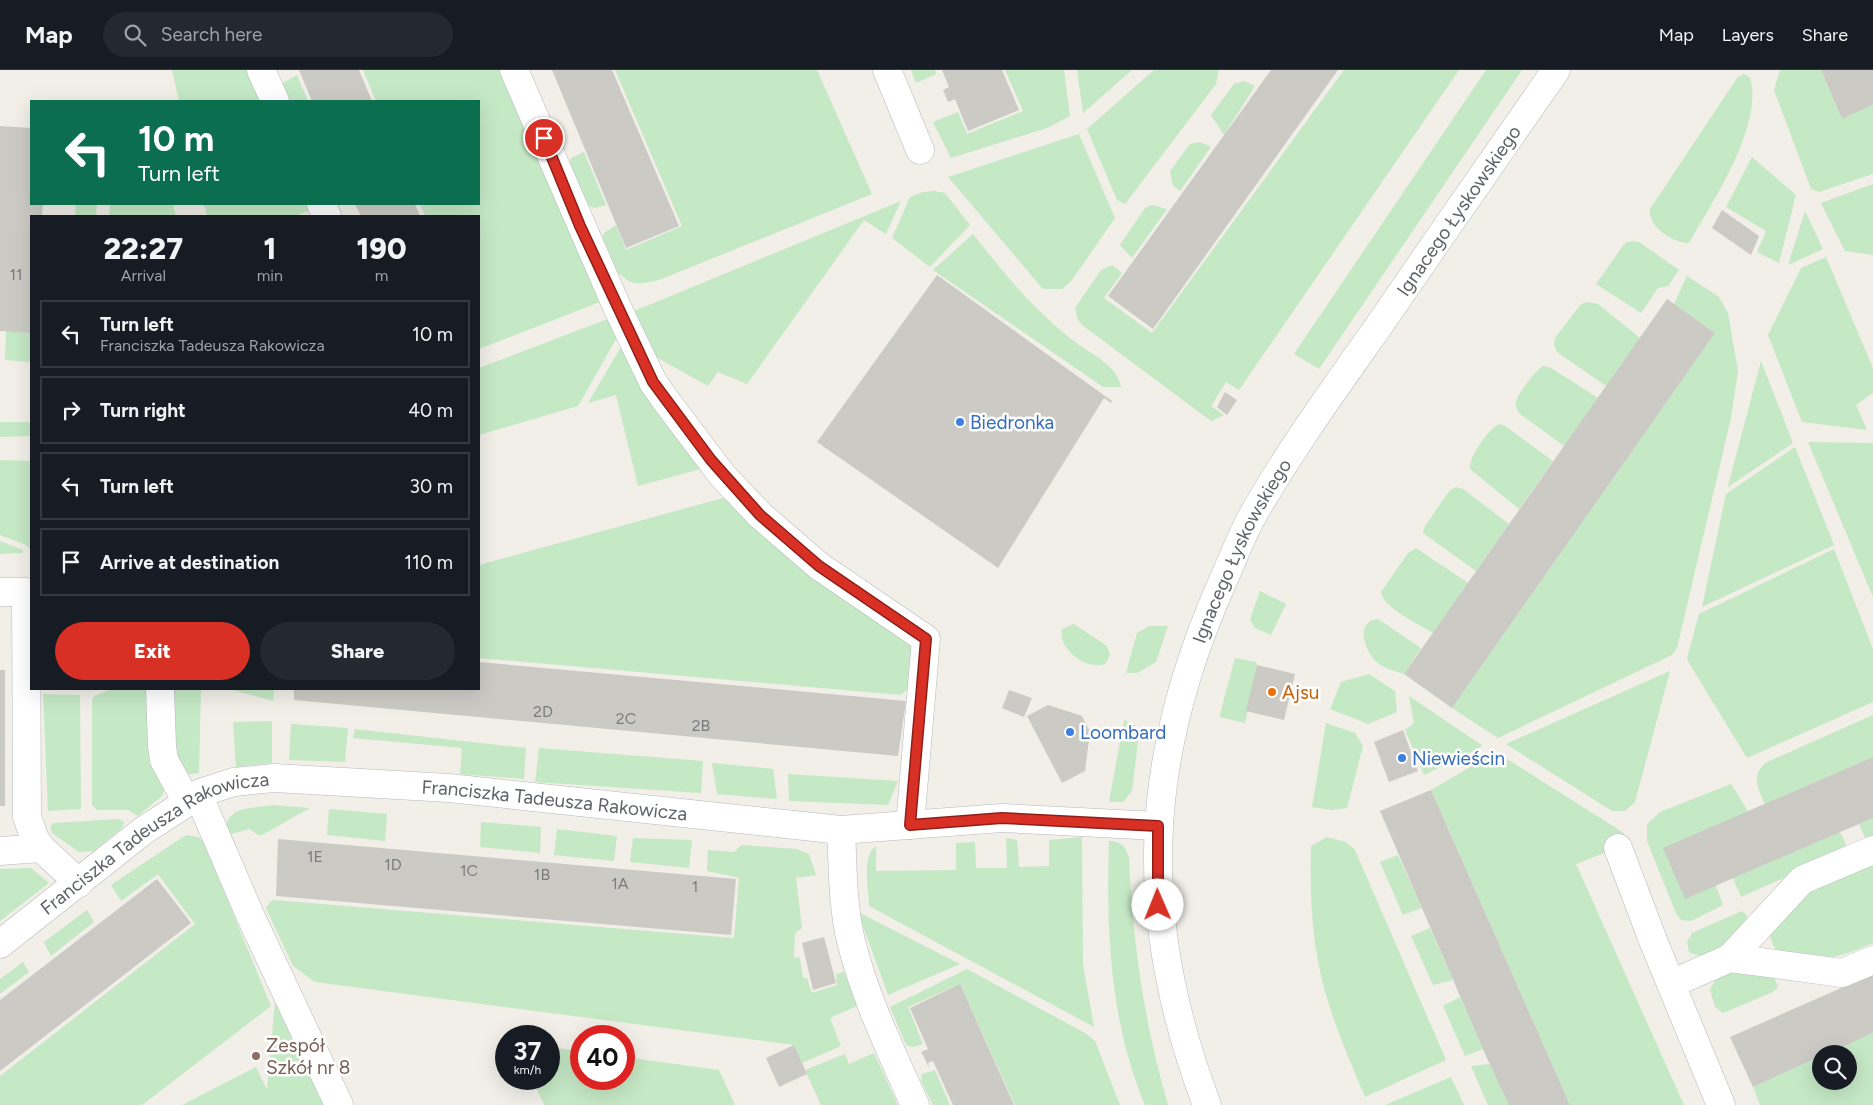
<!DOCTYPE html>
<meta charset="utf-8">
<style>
:root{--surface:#171b24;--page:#242831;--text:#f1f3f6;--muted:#9ea1a6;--line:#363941;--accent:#d93025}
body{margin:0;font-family:Figtree,sans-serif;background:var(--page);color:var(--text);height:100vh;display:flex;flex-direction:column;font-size:19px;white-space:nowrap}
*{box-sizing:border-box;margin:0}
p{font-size:16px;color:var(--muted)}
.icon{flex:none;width:28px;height:28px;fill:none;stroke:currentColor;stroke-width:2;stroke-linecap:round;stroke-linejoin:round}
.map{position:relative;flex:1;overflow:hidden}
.drawer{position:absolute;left:30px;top:145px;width:450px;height:475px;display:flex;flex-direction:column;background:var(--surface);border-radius:0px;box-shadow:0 5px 20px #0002}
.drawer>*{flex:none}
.guide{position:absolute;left:30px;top:30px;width:450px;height:105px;border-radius:0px;box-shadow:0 5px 20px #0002;background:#0b6e4f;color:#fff;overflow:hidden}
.controls{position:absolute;left:1812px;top:975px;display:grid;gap:10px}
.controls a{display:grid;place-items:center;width:45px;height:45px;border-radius:50%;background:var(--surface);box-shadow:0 5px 20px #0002;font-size:25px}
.speed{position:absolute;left:495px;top:955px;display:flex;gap:10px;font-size:25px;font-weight:700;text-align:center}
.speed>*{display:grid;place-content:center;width:65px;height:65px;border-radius:50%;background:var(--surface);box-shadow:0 5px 20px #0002;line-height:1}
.speed small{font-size:12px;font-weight:400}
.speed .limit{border:8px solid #d22;background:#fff;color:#111}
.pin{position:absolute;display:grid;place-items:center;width:42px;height:42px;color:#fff;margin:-21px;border:2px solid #fff;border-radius:50%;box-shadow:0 1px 5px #0007}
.me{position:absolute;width:55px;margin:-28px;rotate:359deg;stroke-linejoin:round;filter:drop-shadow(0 0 4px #0008)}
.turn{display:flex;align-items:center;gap:18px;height:105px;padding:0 25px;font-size:22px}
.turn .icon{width:65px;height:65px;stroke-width:2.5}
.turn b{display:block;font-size:35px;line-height:42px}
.eta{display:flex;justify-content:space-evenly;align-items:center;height:85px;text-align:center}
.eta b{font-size:30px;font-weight:800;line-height:35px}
.cta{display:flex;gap:10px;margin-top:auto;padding:10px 25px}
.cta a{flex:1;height:58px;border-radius:30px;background:var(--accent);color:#fff;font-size:20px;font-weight:800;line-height:58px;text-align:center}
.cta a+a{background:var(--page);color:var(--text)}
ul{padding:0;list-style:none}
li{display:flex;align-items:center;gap:15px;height:68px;margin:0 10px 8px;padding:0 15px;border:2px solid var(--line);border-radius:0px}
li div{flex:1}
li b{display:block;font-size:19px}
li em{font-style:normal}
header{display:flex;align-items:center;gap:30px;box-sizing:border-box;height:70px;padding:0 25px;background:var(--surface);border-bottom:1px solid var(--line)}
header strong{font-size:24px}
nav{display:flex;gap:28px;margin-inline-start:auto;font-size:18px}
.search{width:350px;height:45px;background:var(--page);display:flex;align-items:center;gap:12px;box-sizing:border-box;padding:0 18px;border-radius:28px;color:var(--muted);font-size:19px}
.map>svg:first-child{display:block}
</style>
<header>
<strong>Map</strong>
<div class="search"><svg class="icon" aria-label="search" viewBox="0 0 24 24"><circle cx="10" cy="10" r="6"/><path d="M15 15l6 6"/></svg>Search here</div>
<nav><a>Map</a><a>Layers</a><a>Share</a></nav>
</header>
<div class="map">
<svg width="1873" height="1035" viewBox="0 0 1873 1035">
<rect width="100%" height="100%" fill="#f1efe8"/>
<path fill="#c5e8c5" d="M 172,0 L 253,0 L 266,31 L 179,31 Z
M 363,0 L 502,0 L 600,232 L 479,279 L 479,146 L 425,146 L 420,134 L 479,134 L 479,31 L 376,31 Z
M 615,0 L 817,0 L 872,124 L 659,210 C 649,212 640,215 631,212 C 617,206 596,179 604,163 L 616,155 L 626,180 L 682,156 Z
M 911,0 L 935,0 L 936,4 L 916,13 Z
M 1005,0 L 1064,0 L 1070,46 L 1047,58 L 951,88 L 933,52 L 958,42 L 967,64 L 1023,41 Z
M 1077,0 L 1132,0 L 1083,43 Z
M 1154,0 L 1219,0 L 1216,14 L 1125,134 L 1117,130 L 1087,59 Z
M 1344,0 L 1459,0 L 1239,320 L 1226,312 L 1211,336 L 1224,345 L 1211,351 L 1082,255 L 1078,250 L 1075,238 L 1101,200 L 1112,195 L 1122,203 L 1104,228 L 1152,263 Z
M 1486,0 L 1522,0 L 1319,299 L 1294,284 Z
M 1780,0 L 1821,0 L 1842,49 L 1873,35 L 1873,104 L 1819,122 L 1811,119 L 1774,20 Z
M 1744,4 L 1750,7 C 1764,56 1713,130 1689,173 C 1672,173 1648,157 1650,139 L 1737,8 Z
M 297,5 L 308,31 L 287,31 L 281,14 Z
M 1244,11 L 1255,16 L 1224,65 L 1211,45 L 1234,14 Z
M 1079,64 L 1115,148 L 1072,210 L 1062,219 L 1043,219 L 948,107 Z
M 1200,72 L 1211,77 L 1180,121 L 1173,116 L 1170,101 L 1190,74 Z
M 584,82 L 606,135 L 595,138 L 584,135 L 569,97 L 571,88 Z
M 1752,87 L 1796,125 L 1779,193 L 1757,182 L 1766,161 L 1726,137 Z
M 1873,114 L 1873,185 L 1845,181 L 1821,133 Z
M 934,121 L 945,123 L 970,155 L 930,197 L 892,168 L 910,127 L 923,122 Z
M 901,131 L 886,164 L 864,150 L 747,314 L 718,302 L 708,316 L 647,282 L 627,244 Z
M 76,134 L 97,134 L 96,146 L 75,146 Z
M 110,134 L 173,134 L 176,146 L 109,146 Z
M 204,134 L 311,134 L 313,139 L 296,146 L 207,146 Z
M 1152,135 L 1167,139 L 1132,188 L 1120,175 L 1145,138 Z
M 1805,141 L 1823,179 L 1788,195 Z
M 973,164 C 1005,205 1037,244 1079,275 C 1095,286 1118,297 1121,317 L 1103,317 L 933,200 Z
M 1632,171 L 1639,172 L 1679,200 L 1668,216 L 1658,218 L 1641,243 L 1596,214 L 1625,173 Z
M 1826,187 L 1873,298 L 1873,323 L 1856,335 L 1867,360 L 1802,352 L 1768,265 L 1801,198 Z
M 1687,206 L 1719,227 L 1728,243 L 1738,301 L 1731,348 L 1677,578 L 1672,585 L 1498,668 L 1452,638 L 1715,263 L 1674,234 Z
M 1588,232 L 1598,234 L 1640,268 L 1606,316 L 1557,282 L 1554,275 L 1555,268 L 1581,234 Z
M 612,249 L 620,262 L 578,336 L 479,365 L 479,298 L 605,250 Z
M 6,261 L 31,263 L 31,292 L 5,290 Z
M 625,270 L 708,397 L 638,416 L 616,325 L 588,333 Z
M 1761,291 L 1793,373 L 1728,417 L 1728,416 Z
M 1543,296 L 1551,298 L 1598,328 L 1564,376 L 1519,343 C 1517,339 1515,336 1516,332 C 1518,323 1536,300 1543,296 Z
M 0,352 L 31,352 L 31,366 L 0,367 Z
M 1499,354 L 1505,356 L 1553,391 L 1519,439 L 1470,399 C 1468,388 1489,358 1499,354 Z
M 1808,372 L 1873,373 L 1873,527 Z
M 1795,377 L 1834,475 L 1702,537 L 1726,424 Z
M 0,390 L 31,391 L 31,479 L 24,474 L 0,465 Z
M 1456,417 L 1463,419 L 1509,454 L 1476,501 L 1423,463 L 1425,456 L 1450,420 Z
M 723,428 L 746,440 L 910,568 L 915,583 L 911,618 L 900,625 L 479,588 L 479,495 Z
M 0,471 L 23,480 L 22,483 L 0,484 Z
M 1416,478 L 1468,513 L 1433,563 C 1420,555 1382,537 1381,522 L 1408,483 Z
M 1834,479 L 1873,579 L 1873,632 L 1747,688 L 1689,593 L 1687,588 L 1699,544 Z
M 1260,521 L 1286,534 L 1271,565 L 1255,558 L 1250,549 Z
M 1378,549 L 1421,578 L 1404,604 C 1395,601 1385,599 1378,593 C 1366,584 1353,552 1378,549 Z
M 1074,554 L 1107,576 L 1110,585 L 1105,594 C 1087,601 1057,579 1062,559 Z
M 1149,556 L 1168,556 L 1156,592 L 1137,603 L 1126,603 L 1137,563 Z
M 1235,588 L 1256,592 L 1257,595 L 1245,653 L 1220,647 L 1220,644 Z
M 1670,601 L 1635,732 L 1625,741 L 1612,741 L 1506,674 Z
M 1369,604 L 1395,621 L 1397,642 L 1368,654 L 1330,639 L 1341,612 Z
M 112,619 L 152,619 L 164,720 L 162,726 L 138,746 L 128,740 L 97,740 L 92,735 L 92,630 L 94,626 Z
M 174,619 L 201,619 L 199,703 L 181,705 L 172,672 Z
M 228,619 L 274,619 L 273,631 L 229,619 Z
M 43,624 L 80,625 L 81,739 L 48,741 Z
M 1409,626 L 1483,676 L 1424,705 L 1405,660 L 1414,653 Z
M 1873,645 L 1873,687 L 1765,734 C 1758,719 1751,707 1765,693 Z
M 1124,650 L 1135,655 L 1139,663 L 1132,721 L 1123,732 L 1109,732 Z
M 272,651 L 272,693 L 236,697 L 233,652 Z
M 1326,653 L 1355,663 L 1363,676 L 1347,738 L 1332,740 L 1312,737 Z
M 291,654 L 348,658 L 345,692 L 289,690 Z
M 355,659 L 526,678 L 524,709 L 460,704 L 462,678 L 353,668 Z
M 539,678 L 703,691 L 701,723 L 535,712 Z
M 1496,682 L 1624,763 L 1616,790 L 1604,783 L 1576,794 L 1684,1035 L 1570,1035 L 1431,720 Z
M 712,693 L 773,699 L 777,729 L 717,724 Z
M 788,704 L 898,711 L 888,735 L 789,731 Z
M 1731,714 L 1748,741 L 1716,816 L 1723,835 L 1691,851 L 1681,850 L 1676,843 L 1647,771 L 1647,754 L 1660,742 Z
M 273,735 L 310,738 L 262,765 L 259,765 L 249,759 L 225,766 C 224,735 250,739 273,735 Z
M 329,739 L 387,744 L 385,771 L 327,765 Z
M 1873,748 L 1873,767 L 1866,770 L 1859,754 Z
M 119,749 L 124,752 L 122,758 L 94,781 L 79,782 L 52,763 L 50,757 L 53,753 Z
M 481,752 L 541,757 L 540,783 L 480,777 Z
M 557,759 L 617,766 L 614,791 L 554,785 Z
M 1840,762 L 1848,779 L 1741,827 L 1733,808 Z
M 186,765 L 199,767 L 204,773 L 271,936 L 142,1035 L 0,1035 L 0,1006 L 195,854 L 158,804 L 121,831 L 111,815 Z
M 1082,767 L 1083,895 L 1094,957 L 869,836 C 869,819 861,787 876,776 L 876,801 L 956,800 L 956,773 L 975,772 L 976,798 L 1007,798 L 1006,768 L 1017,770 L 1019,797 L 1049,796 L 1049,770 Z
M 1327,767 L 1346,772 L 1355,780 L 1446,990 L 1365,1027 C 1348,986 1329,944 1320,901 C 1311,859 1310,818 1311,776 Z
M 633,768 L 692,770 L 689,798 L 630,792 Z
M 1109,771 C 1121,771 1125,776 1129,788 C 1133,874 1144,952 1168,1035 L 1145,1035 C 1110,952 1106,860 1109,771 Z
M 741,775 L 797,779 L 809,784 L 816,805 L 796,808 L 802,858 L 795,863 L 794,887 L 800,888 L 803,908 L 807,908 L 812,923 L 837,915 L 836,904 L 844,902 L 857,936 L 830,948 L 841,976 L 802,993 L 794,975 L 315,912 L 293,896 L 266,838 L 272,830 L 734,868 L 739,808 L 707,801 L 708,780 L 734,782 Z
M 1398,785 L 1422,838 L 1403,845 L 1380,792 Z
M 1873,795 L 1873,873 C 1841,886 1832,891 1797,886 C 1780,884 1773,882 1770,864 L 1805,823 Z
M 31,798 L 49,813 L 0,851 L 0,799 Z
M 87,840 L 94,852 L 51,886 L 44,872 Z
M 1742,841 L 1747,845 L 1747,851 C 1733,865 1712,895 1689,882 L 1687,872 L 1692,863 L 1696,861 Z
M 858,842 L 960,894 L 888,925 Z
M 1430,858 L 1453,910 L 1433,915 L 1411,866 Z
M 23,892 L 29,902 L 0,924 L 0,909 Z
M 967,899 L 1085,963 L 1095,971 L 1120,1035 L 1015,1035 L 960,914 L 908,937 L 923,974 L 913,977 L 906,975 L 890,937 Z
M 1731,902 L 1774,907 L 1778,917 L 1773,922 L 1723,943 L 1715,937 L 1710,920 L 1716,908 Z
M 276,920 L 329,1035 L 182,1035 L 256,997 L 267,1020 Z
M 1460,927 L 1483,979 L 1465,986 L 1443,936 Z
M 1873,963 L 1873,1035 L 1760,1035 L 1753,1017 L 1821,986 L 1821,1011 L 1849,1011 L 1849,984 L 1827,984 Z
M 549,977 L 581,981 L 581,1009 L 624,1009 L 624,987 L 719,1000 L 735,1035 L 544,1035 L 532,1009 L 549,1009 Z
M 874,983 L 898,1035 L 821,1035 L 805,1000 L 845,984 L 849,994 Z
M 1490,994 L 1509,1035 L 1488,1035 L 1471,996 Z
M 935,1000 L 950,1035 L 933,1035 L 921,1011 L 922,1004 Z
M 1451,1007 L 1464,1035 L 1385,1035 Z"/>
<path fill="#cccac5" d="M 299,0 L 359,0 L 372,31 L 312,31 Z
M 552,0 L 612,0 L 679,156 L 626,178 Z
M 942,0 L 1002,0 L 1019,40 L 968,61 L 955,29 L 948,32 L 946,27 L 943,20 L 949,17 Z
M 1271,0 L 1338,0 L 1153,259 L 1108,226 Z
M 1821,0 L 1873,0 L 1873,35 L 1842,49 Z
M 0,56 L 31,58 L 31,134 L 43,134 L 42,146 L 31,146 L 31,263 L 0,261 Z
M 355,134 L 415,134 L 420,146 L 361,146 Z
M 1722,140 L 1759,166 L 1751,185 L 1712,158 Z
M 937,205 L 1112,331 L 1111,333 L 1104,328 L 998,498 L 817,372 Z
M 1667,229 L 1715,263 L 1452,638 L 1404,604 Z
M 1225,322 L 1237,330 L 1227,345 L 1217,337 Z
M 479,592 L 906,631 L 898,686 L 294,630 L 294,619 L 479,619 Z
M 1257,595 L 1295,604 L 1284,650 L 1246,641 Z
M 0,600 L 5,600 L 5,736 L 0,736 Z
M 1009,620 L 1032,628 L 1024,647 L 1002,638 Z
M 1048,635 L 1082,646 L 1090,662 L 1085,701 L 1062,713 L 1027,646 Z
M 1403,660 L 1418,701 L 1389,712 L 1374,672 Z
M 1873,687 L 1873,748 L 1685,829 L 1663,778 Z
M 1431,720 L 1570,1035 L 1509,1035 L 1486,986 L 1380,741 Z
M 278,769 L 736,809 L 731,865 L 276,826 Z
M 157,809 L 191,853 L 0,1001 L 0,930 Z
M 824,867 L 836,913 L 813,920 L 802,873 Z
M 1873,904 L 1873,963 L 1827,984 L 1821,984 L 1821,986 L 1753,1017 L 1730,967 Z
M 960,914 L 1014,1035 L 953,1035 L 933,991 L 928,993 L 929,998 L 924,987 L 921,982 L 928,979 L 910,938 Z
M 794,975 L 807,1004 L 779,1017 L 766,988 Z"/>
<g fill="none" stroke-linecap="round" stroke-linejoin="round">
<defs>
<g id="street">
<path d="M 261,0 L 275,31"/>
<path d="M 514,0 L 617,237 L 653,312 L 664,328 L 722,405 L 760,445 L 819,496 L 926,569 L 910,755"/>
<path d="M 887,0 L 920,80"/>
<path d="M 321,134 L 327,146"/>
<path d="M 0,522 L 26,522 L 27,747 L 35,769 L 41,778"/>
<path d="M 160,619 L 162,676 L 164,690 L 187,732"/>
<path d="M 198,724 L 250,845 L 339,1035"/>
<path d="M 841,760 C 843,797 842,834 851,871 C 865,928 891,981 915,1035"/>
<path d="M 1618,778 L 1654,873 L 1721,1035"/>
<path d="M 0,781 L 41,778 L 79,813"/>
<path id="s1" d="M 0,874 L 143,761 L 203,722 L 234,712 L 274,708 L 449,718 L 841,760 L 1002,748 L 1158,756"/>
<path d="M 1730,888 L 1802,810 L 1873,780"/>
<path d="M 1671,914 L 1730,888 L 1842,903 L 1873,890"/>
</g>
<g id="secondary">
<path id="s2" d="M 1207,1035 C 1137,851 1142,693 1222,513 C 1232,491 1241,466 1253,445 C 1290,380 1335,318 1378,257 C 1437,171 1496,86 1556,0"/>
</g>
</defs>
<use href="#street" stroke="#b5b8bc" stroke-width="29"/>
<use href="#secondary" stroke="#b6babf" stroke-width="29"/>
<use href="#street" stroke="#fff" stroke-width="28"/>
<use href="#secondary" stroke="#fff" stroke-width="28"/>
</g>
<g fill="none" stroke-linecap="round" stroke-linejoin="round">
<defs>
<path id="route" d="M 544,68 L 580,156 L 653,312 L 711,390 L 760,445 L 819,496 L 926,569 L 910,755 L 1002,748 L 1158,756 L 1158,835"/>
</defs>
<use href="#route" stroke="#8d1f18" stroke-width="12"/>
<use href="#route" stroke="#d93025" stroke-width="9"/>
</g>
<g fill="#3f7fe0" stroke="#fff" stroke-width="2">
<circle cx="960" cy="352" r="5"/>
<circle cx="1070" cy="662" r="5"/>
<circle cx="1402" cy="688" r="5"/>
</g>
<circle fill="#e8710a" stroke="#fff" stroke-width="2" cx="1272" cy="622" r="5"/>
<circle fill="#8d6e63" stroke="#fff" stroke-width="2" cx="256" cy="986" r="5"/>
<g text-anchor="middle" stroke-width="5" stroke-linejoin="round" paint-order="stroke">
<g font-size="16" fill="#7a7d7f">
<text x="16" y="210">11</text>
<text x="543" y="647">2D</text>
<text x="626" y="654">2C</text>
<text x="701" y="661">2B</text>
<text x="315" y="792">1E</text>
<text x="393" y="800">1D</text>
<text x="469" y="806">1C</text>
<text x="542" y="810">1B</text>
<text x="620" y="819">1A</text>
<text x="695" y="822">1</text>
</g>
<g font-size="19" fill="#5f6368" stroke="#fff">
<text dy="7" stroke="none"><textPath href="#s2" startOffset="980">Ignacego Łyskowskiego</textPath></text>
<text dy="7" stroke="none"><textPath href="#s2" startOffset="575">Ignacego Łyskowskiego</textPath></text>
<text dy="7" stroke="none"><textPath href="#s1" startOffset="608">Franciszka Tadeusza Rakowicza</textPath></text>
<text dy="7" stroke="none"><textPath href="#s1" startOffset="188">Franciszka Tadeusza Rakowicza</textPath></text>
</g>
<g font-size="19" fill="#366cbe" stroke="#fff" text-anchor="start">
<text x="970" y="359">Biedronka</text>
<text x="1080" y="669">Loombard</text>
<text x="1412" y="695">Niewieścin</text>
</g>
<g font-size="19" fill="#c56008" stroke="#fff" text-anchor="start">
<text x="1282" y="629">Ajsu</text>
</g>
<g font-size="19" fill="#785e54" stroke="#fff" text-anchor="start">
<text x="266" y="982">Zespół<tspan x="266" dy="22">Szkół nr 8</tspan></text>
</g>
</g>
</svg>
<div class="controls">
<a><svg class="icon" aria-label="search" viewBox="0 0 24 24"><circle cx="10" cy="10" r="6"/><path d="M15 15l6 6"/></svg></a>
</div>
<div class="speed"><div>37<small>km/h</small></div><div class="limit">40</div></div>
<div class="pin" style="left:544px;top:68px;background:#d93025"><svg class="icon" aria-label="arrive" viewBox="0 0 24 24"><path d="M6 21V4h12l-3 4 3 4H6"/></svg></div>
<svg class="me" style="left:1158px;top:835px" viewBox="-20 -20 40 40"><circle r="19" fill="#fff"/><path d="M0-13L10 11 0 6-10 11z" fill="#d93025"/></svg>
<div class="guide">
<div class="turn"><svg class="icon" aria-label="left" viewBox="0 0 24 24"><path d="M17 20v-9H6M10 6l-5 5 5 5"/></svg><div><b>10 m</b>Turn left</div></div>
</div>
<section class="drawer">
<div class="eta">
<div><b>22:27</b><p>Arrival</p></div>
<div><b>1</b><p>min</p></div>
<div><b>190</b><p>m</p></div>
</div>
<ul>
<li><svg class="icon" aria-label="left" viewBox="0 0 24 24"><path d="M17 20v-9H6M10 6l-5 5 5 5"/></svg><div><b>Turn left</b><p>Franciszka Tadeusza Rakowicza</p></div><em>10 m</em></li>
<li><svg class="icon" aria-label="right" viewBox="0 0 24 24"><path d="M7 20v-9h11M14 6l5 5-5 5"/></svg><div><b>Turn right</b></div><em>40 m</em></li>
<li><svg class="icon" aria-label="left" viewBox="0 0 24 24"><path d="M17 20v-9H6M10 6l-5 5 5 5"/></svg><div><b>Turn left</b></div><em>30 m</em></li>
<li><svg class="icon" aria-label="arrive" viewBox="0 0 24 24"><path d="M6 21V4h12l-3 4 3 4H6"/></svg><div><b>Arrive at destination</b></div><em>110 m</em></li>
</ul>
<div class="cta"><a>Exit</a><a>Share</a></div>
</section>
</div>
